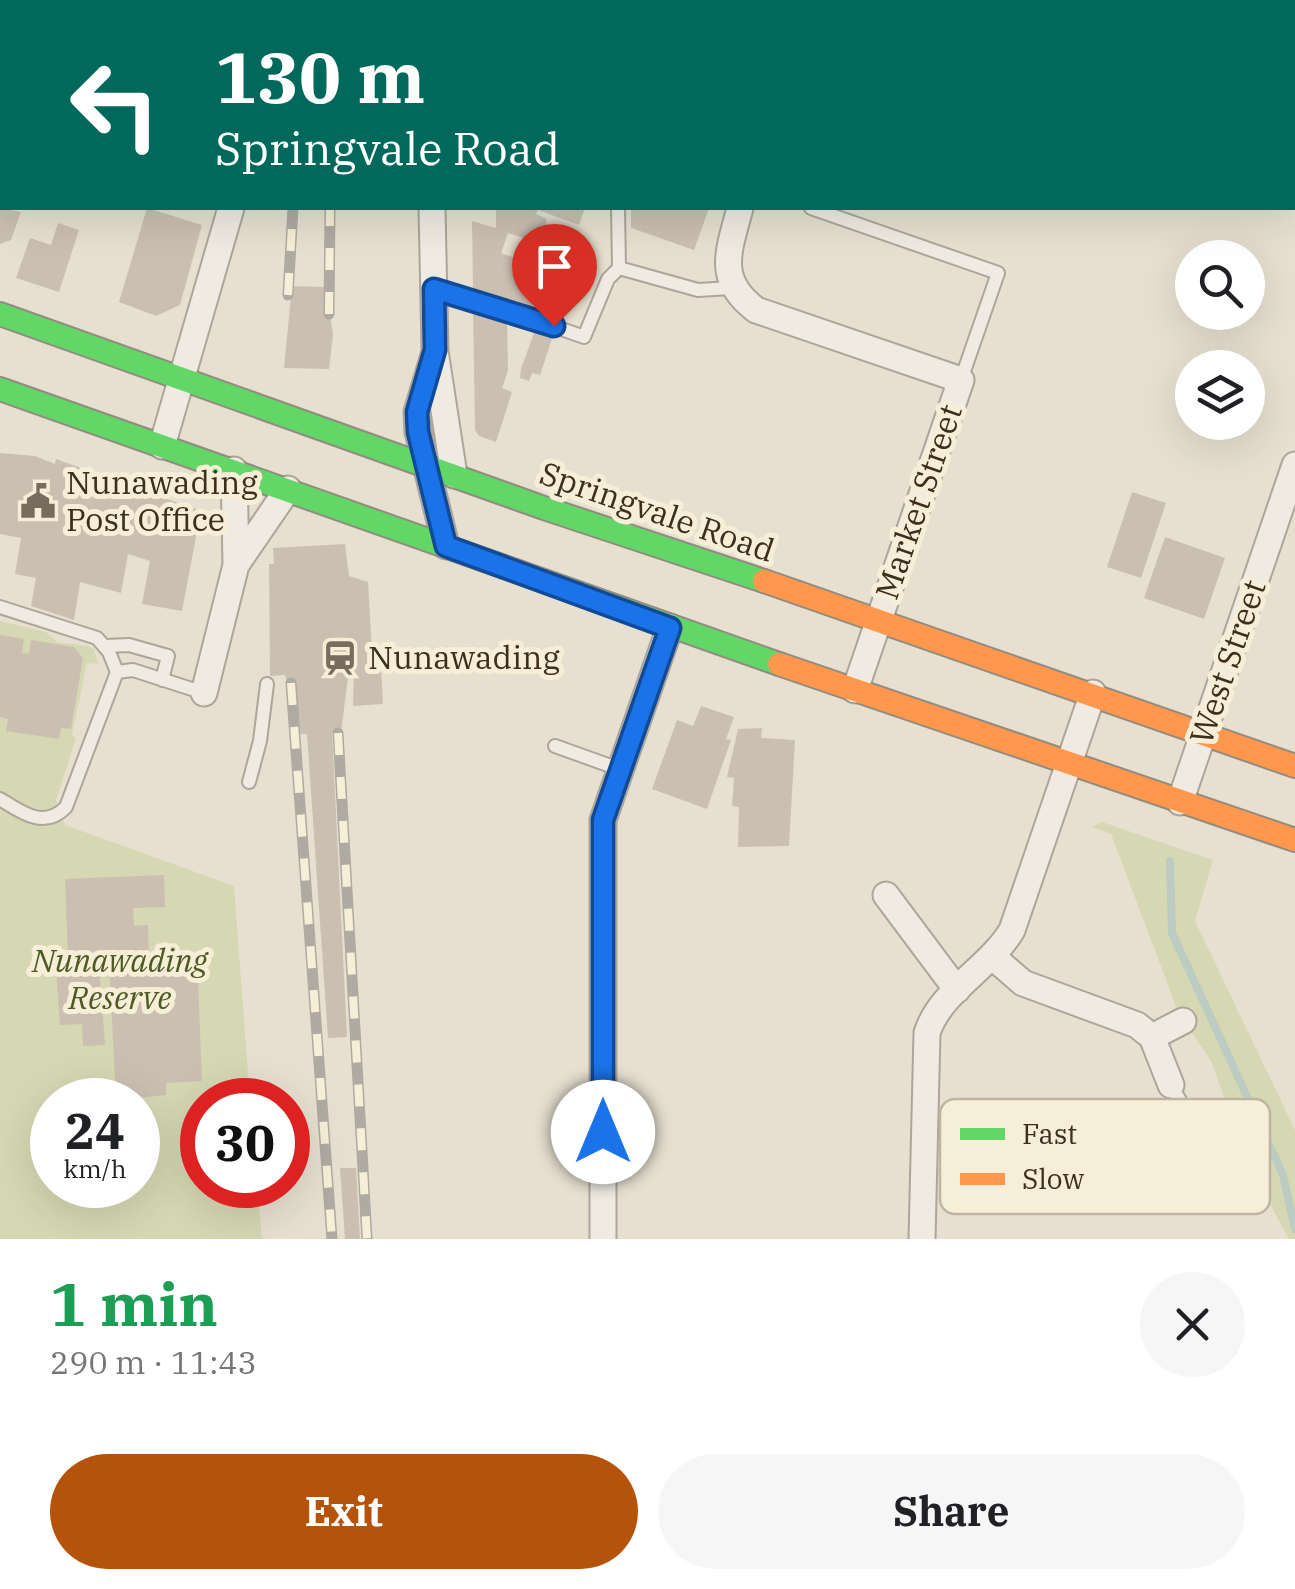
<!DOCTYPE html>
<meta charset="utf-8">
<style>
:root{--surface:#fff;--page:#f6f6f6;--text:#202124;--muted:#757577;--accent:#b45309}
body{margin:0;font-family:"IBM Plex Serif",serif;background:var(--page);color:var(--text);height:100vh;display:flex;flex-direction:column;font-size:38px;white-space:nowrap}
*{box-sizing:border-box;margin:0}
p{font-size:32px;color:var(--muted)}
.icon{flex:none;width:55px;height:55px;fill:none;stroke:currentColor;stroke-width:2;stroke-linecap:round;stroke-linejoin:round}
.map{position:relative;height:1239px;overflow:hidden}
.details{display:flex;flex-direction:column;background:var(--surface);flex:1}
.details>*{flex:none}
.guide{position:absolute;left:0px;top:0px;width:1295px;height:210px;box-shadow:0 10px 40px #0002;background:#00695c;color:#fff;overflow:hidden}
.controls{position:absolute;left:1175px;top:240px;display:grid;gap:20px}
.controls a{display:grid;place-items:center;width:90px;height:90px;border-radius:50%;background:var(--surface);box-shadow:0 10px 40px #0002;font-size:50px}
.speed{position:absolute;left:30px;top:1078px;display:flex;gap:20px;font-size:50px;font-weight:700;text-align:center}
.speed>*{display:grid;place-content:center;width:130px;height:130px;border-radius:50%;background:var(--surface);box-shadow:0 10px 40px #0002;line-height:1}
.speed small{font-size:25px;font-weight:400}
.speed .limit{border:15px solid #d22;background:#fff;color:#111}
.pin{position:absolute;display:grid;place-items:center;width:85px;height:85px;color:#fff;margin:-102px -42px;border-radius:50% 50% 50% 0;rotate:-45deg;box-shadow:0 0 10px #0007}
.pin .icon{rotate:45deg}
.me{position:absolute;width:110px;margin:-55px;rotate:0deg;stroke-linejoin:round;filter:drop-shadow(0 0 8px #0008)}
.turn{display:flex;align-items:center;gap:35px;height:210px;padding:0 50px;font-size:45px}
.turn .icon{width:130px;height:130px;stroke-width:2.5}
.turn b{display:block;font-size:70px;line-height:85px}
.round{display:grid;place-items:center;flex:none;width:105px;height:105px;border-radius:52px;background:var(--page)}
.head{display:flex;align-items:center;justify-content:space-between;height:170px;padding:0 50px}
h1{font-size:60px;font-weight:800;line-height:75px;color:#1e9e55}
.action{display:flex;gap:20px;margin-top:auto;padding:20px 50px}
.action a{flex:1;height:115px;border-radius:60px;background:var(--accent);color:#fff;font-size:40px;font-weight:800;line-height:115px;text-align:center}
.action a+a{background:var(--page);color:var(--text)}
.map>svg:first-child{display:block}
</style>
<div class="map">
<svg width="1295" height="1239" viewBox="0 0 1295 1239">
<rect width="100%" height="100%" fill="#e7e0d1"/>
<path fill="#d6d7b3" fill-rule="evenodd" d="M 0,621 L 46,632 L 57,642 L 88,646 L 94,649 L 98,664 L 87,663 L 72,735 L 76,739 L 56,800 L 65,825 L 234,886 L 250,1100 L 202,1100 L 202,1185 L 257,1185 L 262,1239 L 0,1239 ZM 52,1100 L 138,1100 L 138,1185 L 52,1185 Z
M 1102,822 L 1213,860 L 1195,921 L 1295,1130 L 1295,1239 L 1289,1239 L 1248,1164 L 1211,1061 L 1179,1014 L 1111,834 L 1092,827 Z"/>
<g fill="none" stroke-linecap="round" stroke-linejoin="round">
<path stroke="#bcccc2" stroke-width="8" d="M 1170,861 L 1172,933 L 1283,1175 L 1295,1229"/>
</g>
<path fill="#cbbfb2" d="M 0,208 L 21,212 L 11,240 L 0,244 Z
M 147,208 L 202,225 L 180,305 L 156,316 L 119,302 Z
M 496,208 L 585,208 L 579,225 L 538,210 L 536,214 L 547,219 L 539,243 L 508,233 L 501,253 L 561,275 L 554,295 L 538,290 L 530,311 L 473,291 L 472,221 L 496,228 Z
M 631,208 L 709,208 L 694,250 L 631,228 Z
M 58,223 L 79,230 L 59,292 L 16,278 L 30,238 L 51,245 Z
M 292,286 L 326,287 L 333,335 L 329,369 L 284,368 Z
M 473,306 L 507,317 L 508,371 L 502,388 L 512,392 L 496,442 L 479,436 L 475,430 Z
M 535,330 L 553,336 L 540,375 L 532,373 L 529,381 L 520,378 L 521,369 Z
M 0,453 L 35,456 L 55,464 L 56,459 L 201,511 L 182,611 L 142,604 L 150,561 L 128,554 L 121,593 L 80,582 L 74,620 L 31,606 L 36,578 L 15,574 L 21,538 L 0,534 Z
M 1132,492 L 1166,503 L 1141,578 L 1107,567 Z
M 1165,537 L 1225,558 L 1204,619 L 1144,598 Z
M 345,544 L 349,576 L 368,582 L 373,669 L 381,668 L 383,704 L 353,706 L 354,670 L 349,670 L 341,732 L 332,732 L 347,1037 L 328,1038 L 307,734 L 300,734 L 285,675 L 270,676 L 269,564 L 274,564 L 273,548 Z
M 0,635 L 24,639 L 22,653 L 29,654 L 31,640 L 74,647 L 83,658 L 71,729 L 61,728 L 59,739 L 6,731 L 8,719 L 0,717 Z
M 701,706 L 734,717 L 726,739 L 731,740 L 707,809 L 652,789 L 677,720 L 693,726 Z
M 762,728 L 761,738 L 795,740 L 789,846 L 738,847 L 739,807 L 732,806 L 734,778 L 727,777 L 738,729 Z
M 164,875 L 165,907 L 133,908 L 134,926 L 148,925 L 149,958 L 197,956 L 202,1081 L 166,1083 L 166,1095 L 116,1100 L 109,960 L 68,961 L 65,879 Z
M 99,967 L 105,1045 L 83,1046 L 82,1024 L 60,1025 L 56,970 Z
M 340,1168 L 356,1168 L 360,1239 L 345,1239 Z"/>
<g fill="none" stroke-linecap="round" stroke-linejoin="round">
<defs>
<path id="lane" d="M 656,2 L 656,0
M 0,17 L 2,18
M 811,208 L 998,273 L 961,380
M 619,268 L 698,290 L 731,288
M 434,289 L 466,295 L 584,337 L 608,279 L 619,268 L 618,208
M 0,607 L 97,638 L 109,652 L 117,672 L 133,670 L 204,693
M 106,646 L 129,645 L 168,656 L 162,680
M 555,746 L 619,769
M 249,782 L 260,741 L 267,684
M 0,799 C 21,812 44,830 66,807 L 117,672
M 1171,1085 L 1217,1164"/>
<path id="street" d="M 259,0 L 259,2
M 758,0 L 768,2
M 439,2 L 440,0
M 1292,168 L 1295,169
M 432,208 L 435,351 L 454,475
M 740,208 C 729,251 715,279 756,310 L 961,380 L 855,690
M 435,352 L 417,412 L 418,432 L 446,546
M 162,446 L 231,208
M 236,565 L 288,489
M 204,693 L 236,565 L 234,470
M 1180,802 L 1295,465
M 886,895 L 957,990
M 993,957 L 1023,983 L 1137,1025 L 1152,1037 L 1171,1085
M 1152,1037 L 1183,1021
M 603,1239 L 603,820 L 670,627
M 922,1239 L 927,1033 C 941,990 989,969 1012,930 L 1093,693"/>
<path id="fast" d="M 0,314 L 544,508 L 764,581
M 0,389 L 779,664"/>
<path id="slow" d="M 764,581 L 1295,766
M 779,664 L 1295,840"/>
</defs>
<use href="#lane" stroke="#ada599" stroke-width="16"/>
<use href="#street" stroke="#ada599" stroke-width="29"/>
<use href="#fast" stroke="#928b80" stroke-width="26"/>
<use href="#slow" stroke="#928b80" stroke-width="26"/>
<use href="#lane" stroke="#efebe3" stroke-width="12"/>
<use href="#street" stroke="#efebe3" stroke-width="25"/>
<use href="#fast" stroke="#63d668" stroke-width="22"/>
<use href="#slow" stroke="#ff974d" stroke-width="22"/>
<defs>
<path id="rail" d="M 307,2 L 307,0
M 337,2 L 337,0
M 288,295 L 293,208
M 329,314 L 330,208
M 291,683 L 332,1239
M 338,733 L 367,1239"/>
</defs>
<use href="#rail" stroke="#afaaa2" stroke-width="11"/>
<use href="#rail" stroke="#f7eed8" stroke-width="8" stroke-dasharray="22" stroke-linecap="butt"/>
</g>
<g fill="none" stroke-linecap="round" stroke-linejoin="round">
<defs>
<path id="route" d="M 554,326 L 434,289 L 435,350 L 417,412 L 418,432 L 446,546 L 670,628 L 603,820 L 603,1132"/>
</defs>
<use href="#route" stroke="#114b97" stroke-width="25"/>
<use href="#route" stroke="#1a73e8" stroke-width="18"/>
</g>
<defs>
<symbol id="civic-bare" viewBox="-9 -9 18 18"><path d="M-.6-6.5H3V-4.5H.6V-3L4-1V1h2V6H-6V1h2V-1L-.6-3ZM-1.2 2.5V6h2.4V2.5Z" fill="#786c5e" stroke="#f7eed8" stroke-width="2.5" paint-order="stroke"/></symbol>
<symbol id="station-bare" viewBox="-9 -9 18 18"><path d="M-3-6H3Q5-6 5-4V2Q5 4 3 4L4.5 6H3L1.5 4h-3L-3 6H-4.5L-3 4Q-5 4-5 2V-4Q-5-6-3-6ZM-3.5-4v3h7v-3ZM-3.5 1v1.5H-2V1ZM2 1v1.5H3.5V1Z" fill="#786c5e" stroke="#f7eed8" stroke-width="2.5" paint-order="stroke"/></symbol>
</defs>
<g fill-rule="evenodd">
<use href="#civic-bare" x="13" y="476" width="50" height="50"/>
<use href="#station-bare" x="315" y="633" width="50" height="50"/>
</g>
<g text-anchor="middle" stroke-width="10" stroke-linejoin="round" paint-order="stroke">
<g font-size="32" fill="#3d2e20" stroke="#f7eed8" text-anchor="start">
<text x="66" y="494">Nunawading<tspan x="66" dy="37">Post Office</tspan></text>
<text x="368" y="669">Nunawading</text>
</g>
<g font-size="32" fill="#3d2e20" stroke="#f7eed8">
<text transform="translate(919 502) rotate(-71)" y="11">Market Street</text>
<text transform="translate(657 512) rotate(19)" y="11">Springvale Road</text>
<text transform="translate(1228 662) rotate(-71)" y="11">West Street</text>
</g>
<g font-size="32" font-style="italic" fill="#4d5a26" stroke="#f7eed8">
<text x="120" y="972">Nunawading<tspan x="120" dy="37">Reserve</tspan></text>
</g>
</g>
<rect x="940" y="1099" width="330" height="115" rx="15" fill="#f7eed8" stroke="#bfb4a1" stroke-width="2.5"/>
<rect x="960" y="1128" width="45" height="12" fill="#63d668"/>
<rect x="960" y="1173" width="45" height="12" fill="#ff974d"/>
<g font-size="28" fill="#3d2e20">
<text x="1022" y="1144">Fast</text>
<text x="1022" y="1189">Slow</text>
</g>
</svg>
<div class="controls">
<a><svg class="icon" aria-label="search" viewBox="0 0 24 24"><circle cx="10" cy="10" r="6"/><path d="M15 15l6 6"/></svg></a>
<a><svg class="icon" aria-label="layers" viewBox="0 0 24 24"><path d="M12 4l9 5-9 5-9-5zM3 14l9 5 9-5"/></svg></a>
</div>
<div class="speed"><div>24<small>km/h</small></div><div class="limit">30</div></div>
<div class="pin" style="left:554px;top:326px;background:#d93025"><svg class="icon" aria-label="arrive" viewBox="0 0 24 24"><path d="M6 21V4h12l-3 4 3 4H6"/></svg></div>
<svg class="me" style="left:603px;top:1132px" viewBox="-20 -20 40 40"><circle r="19" fill="#fff"/><path d="M0-13L10 11 0 6-10 11z" fill="#1a73e8"/></svg>
<div class="guide">
<div class="turn"><svg class="icon" aria-label="left" viewBox="0 0 24 24"><path d="M17 20v-9H6M10 6l-5 5 5 5"/></svg><div><b>130 m</b>Springvale Road</div></div>
</div>
</div>
<section class="details">
<div class="head"><div><h1>1 min</h1><p>290 m · 11:43</p></div><a class="round"><svg class="icon" aria-label="close" viewBox="0 0 24 24"><path d="M6 6l12 12M18 6L6 18"/></svg></a></div>
<div class="action"><a>Exit</a><a>Share</a></div>
</section>
